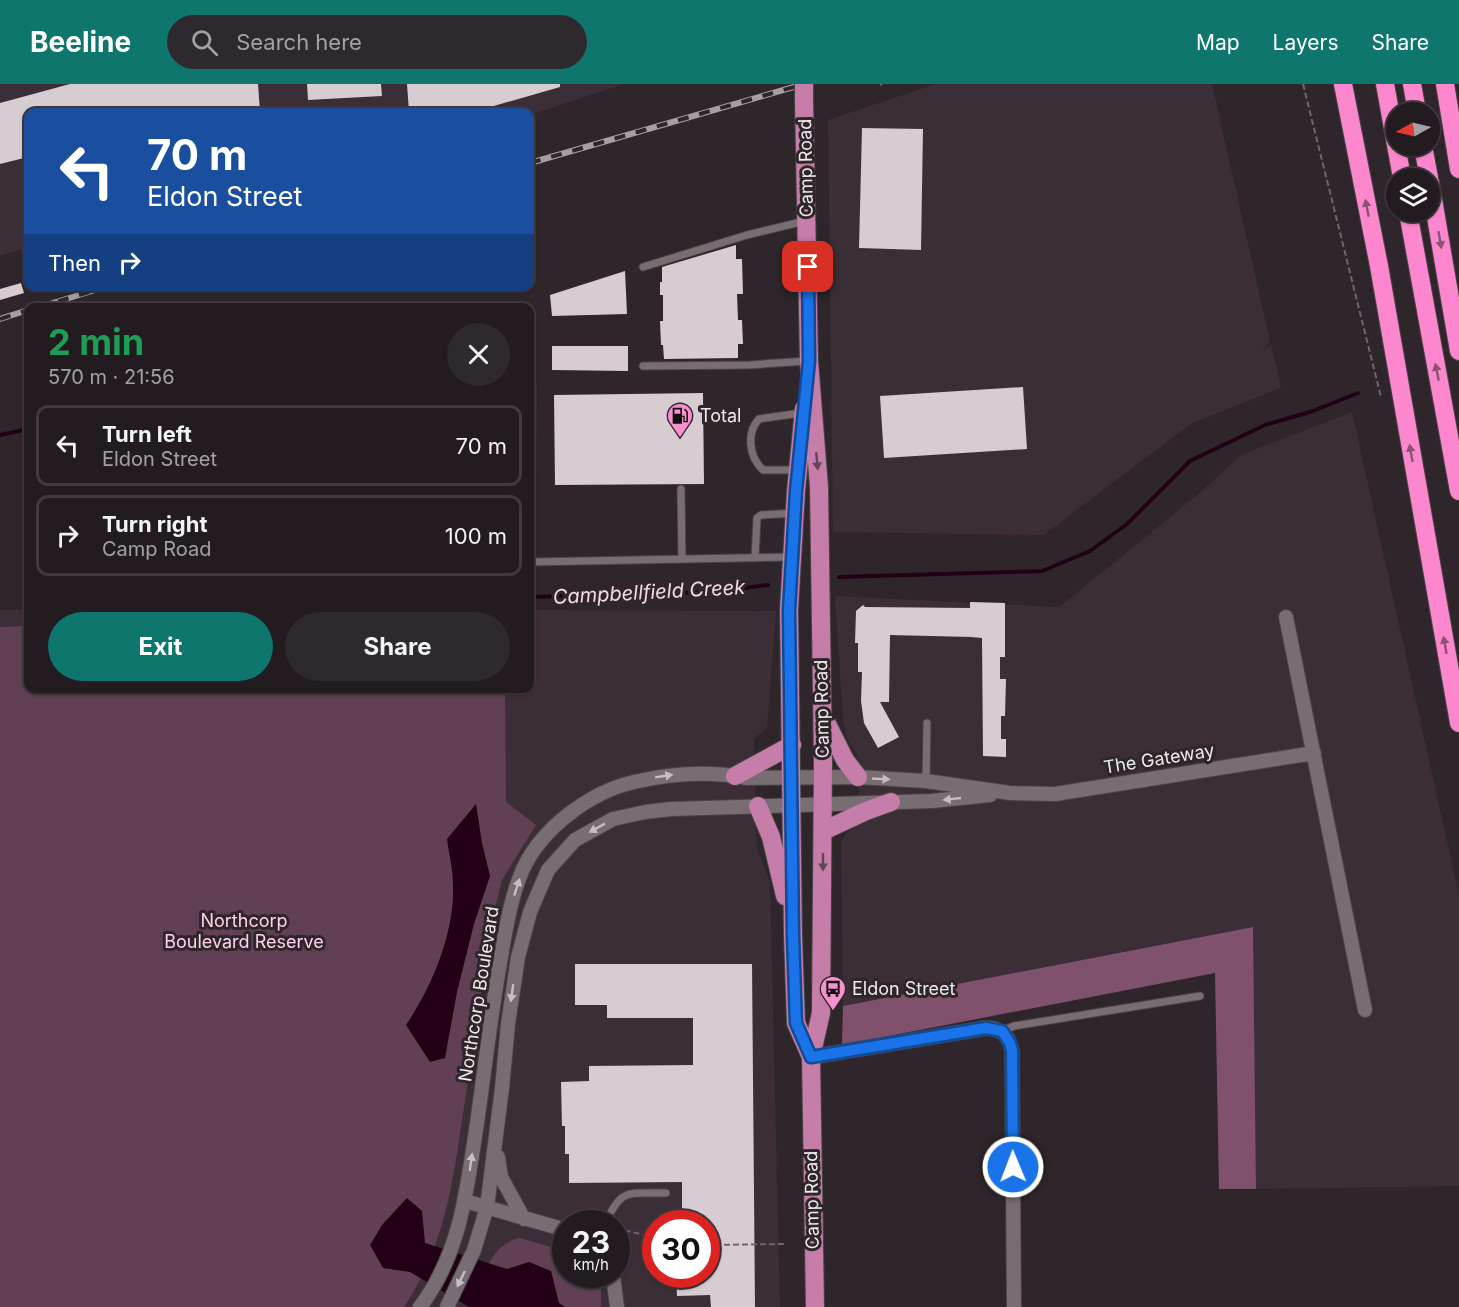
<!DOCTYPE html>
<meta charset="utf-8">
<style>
:root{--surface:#221c20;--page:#2e292d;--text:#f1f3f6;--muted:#a2a1a5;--line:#3f3a3e;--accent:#0f766e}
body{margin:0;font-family:Inter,sans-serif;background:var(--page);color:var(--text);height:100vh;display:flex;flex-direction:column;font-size:22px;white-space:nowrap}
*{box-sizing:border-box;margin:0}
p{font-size:20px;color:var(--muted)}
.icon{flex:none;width:33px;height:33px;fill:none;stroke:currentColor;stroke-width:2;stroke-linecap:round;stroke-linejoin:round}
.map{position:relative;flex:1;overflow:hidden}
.panel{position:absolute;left:24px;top:219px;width:510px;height:390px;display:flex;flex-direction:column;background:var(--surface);border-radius:12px;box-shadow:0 2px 4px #0004,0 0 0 2px var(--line)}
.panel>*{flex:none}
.banner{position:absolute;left:24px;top:24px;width:510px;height:183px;border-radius:12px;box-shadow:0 2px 4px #0004,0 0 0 2px var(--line);background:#1a4fa0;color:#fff;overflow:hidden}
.needle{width:39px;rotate:262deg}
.controls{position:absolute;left:1386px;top:18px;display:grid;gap:12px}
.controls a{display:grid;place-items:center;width:54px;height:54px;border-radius:50%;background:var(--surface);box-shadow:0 2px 4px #0004,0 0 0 2px var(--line);font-size:30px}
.speed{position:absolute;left:552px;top:1126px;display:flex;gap:12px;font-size:30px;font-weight:700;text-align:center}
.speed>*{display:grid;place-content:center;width:78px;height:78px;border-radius:50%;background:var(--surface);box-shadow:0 2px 4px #0004,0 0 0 2px var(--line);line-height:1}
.speed small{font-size:15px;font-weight:400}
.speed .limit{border:9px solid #d22;background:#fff;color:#111}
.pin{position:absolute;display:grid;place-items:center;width:51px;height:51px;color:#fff;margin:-26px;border-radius:12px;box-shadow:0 3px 9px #0006}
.me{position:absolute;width:66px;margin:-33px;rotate:359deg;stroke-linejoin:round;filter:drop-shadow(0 0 4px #0008)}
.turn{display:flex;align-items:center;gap:21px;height:126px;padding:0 24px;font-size:27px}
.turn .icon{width:78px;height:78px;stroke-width:2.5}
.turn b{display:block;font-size:42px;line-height:51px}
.then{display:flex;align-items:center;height:57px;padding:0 24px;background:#0003;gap:12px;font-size:22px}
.round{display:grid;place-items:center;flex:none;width:63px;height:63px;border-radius:32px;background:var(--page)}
.overview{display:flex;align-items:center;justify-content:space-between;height:102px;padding:0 24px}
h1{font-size:36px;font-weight:700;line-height:45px;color:#1e9e55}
.cta{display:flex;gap:12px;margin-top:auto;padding:12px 24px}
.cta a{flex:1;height:69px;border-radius:36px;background:var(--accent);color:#fff;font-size:24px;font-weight:700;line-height:69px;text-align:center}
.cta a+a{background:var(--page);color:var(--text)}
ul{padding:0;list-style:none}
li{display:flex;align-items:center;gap:18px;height:81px;margin:0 12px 9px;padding:0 12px;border:3px solid var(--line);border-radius:12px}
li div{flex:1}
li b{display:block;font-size:22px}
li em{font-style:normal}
header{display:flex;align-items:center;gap:36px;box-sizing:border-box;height:84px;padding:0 30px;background:var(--accent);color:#fff}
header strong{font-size:28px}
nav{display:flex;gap:33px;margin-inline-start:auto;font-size:21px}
.search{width:420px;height:54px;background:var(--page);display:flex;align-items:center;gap:15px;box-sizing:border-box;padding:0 21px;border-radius:33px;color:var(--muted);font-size:22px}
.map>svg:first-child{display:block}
</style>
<header>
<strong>Beeline</strong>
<div class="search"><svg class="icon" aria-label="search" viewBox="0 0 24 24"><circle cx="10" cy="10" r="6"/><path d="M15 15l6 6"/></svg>Search here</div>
<nav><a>Map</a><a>Layers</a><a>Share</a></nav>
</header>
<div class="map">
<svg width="1459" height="1223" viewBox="0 0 1459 1223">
<rect width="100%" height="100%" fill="#2e262a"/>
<path fill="#3c2e36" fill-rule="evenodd" d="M 0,0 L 624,0 L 530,31 L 530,28 L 28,28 L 28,163 L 0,172 Z
M 936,0 L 1212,0 L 1270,257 L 1262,268 L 1271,260 L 1281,304 L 1192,339 L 1044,451 L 833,448 L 828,36 Z
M 1352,328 L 1459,811 L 1459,1102 L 1256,1105 L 1252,843 L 843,922 L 841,758 L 850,744 L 859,736 L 858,672 L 847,653 L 843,637 L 835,512 L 1059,523 L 1195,413 L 1241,371 Z
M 0,526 L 28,526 L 28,604 L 530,604 L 530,526 L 776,527 L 767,644 L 754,655 L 757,764 L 770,797 L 780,1223 L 0,1223 ZM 566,1140 L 616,1140 L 616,1191 L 566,1191 ZM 656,1140 L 706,1140 L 706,1191 L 656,1191 Z"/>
<path fill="#614053" d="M 28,542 L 28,604 L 505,605 L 506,718 L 536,741 L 502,796 L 492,837 C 483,895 475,952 466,1010 C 454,1087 449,1155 404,1223 L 0,1223 L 0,543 Z
M 520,1154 L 565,1167 L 566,1191 L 591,1191 L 601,1204 L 601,1223 L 469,1223 C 482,1199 489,1159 520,1154 Z"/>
<path fill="#7f516c" d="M 1253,843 L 1256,1105 L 1219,1105 L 1215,889 L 842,961 L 843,922 Z"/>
<path fill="#220016" d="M 476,720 L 482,759 L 490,792 L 474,840 L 457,908 L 445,974 L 430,978 L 406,941 C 432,903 455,848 453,801 C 453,786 449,770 447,755 Z
M 407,1114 L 422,1127 L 425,1159 L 507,1185 L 529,1178 L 551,1187 L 559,1219 L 565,1223 L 469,1223 L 410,1188 L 383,1184 L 370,1161 L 382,1141 Z"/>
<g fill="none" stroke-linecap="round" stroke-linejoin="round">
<path stroke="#220016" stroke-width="4" d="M 0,351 L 28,345
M 839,493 L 1042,487 L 1090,467 L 1127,440 L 1190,377 L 1265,341 L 1313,327 L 1358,309
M 530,513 L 713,508 L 768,501"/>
</g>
<path fill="#d7ccd2" d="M 70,0 L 258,0 L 260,28 L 28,28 L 28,73 L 0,80 L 0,19 Z
M 307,0 L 381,0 L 382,12 L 308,16 Z
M 407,0 L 560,0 L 560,3 L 473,28 L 409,28 Z
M 862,44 L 923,45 L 921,166 L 859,164 Z
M 736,161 L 736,175 L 742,175 L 743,210 L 737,210 L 738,236 L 742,236 L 743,260 L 738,260 L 738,274 L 664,275 L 663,261 L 661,261 L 660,237 L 663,237 L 663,211 L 660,211 L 660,198 L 662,198 L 662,183 Z
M 625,187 L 627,230 L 552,232 L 550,211 Z
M 21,199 L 24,209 L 0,216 L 0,205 Z
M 552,262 L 628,262 L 628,287 L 552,286 Z
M 1023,303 L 1027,365 L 884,374 L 880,312 Z
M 703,309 L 704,400 L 555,401 L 554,311 Z
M 970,518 L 1005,519 L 1005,573 L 1000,573 L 1000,595 L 1006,595 L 1005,632 L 1001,632 L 1001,655 L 1006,655 L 1006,673 L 983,672 L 982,554 L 971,553 L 890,551 L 889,618 L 880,618 L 899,653 L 878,664 L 864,639 L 861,617 L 862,588 L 858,588 L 858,559 L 855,559 L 856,527 L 863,521 L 865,523 L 970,524 Z
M 575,880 L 752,880 L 755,1223 L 711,1223 L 710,1211 L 677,1212 L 676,1191 L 706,1191 L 706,1178 L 708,1178 L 706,1140 L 682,1140 L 682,1098 L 569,1099 L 569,1070 L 565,1070 L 565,1042 L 562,1042 L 561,998 L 589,997 L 589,982 L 693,981 L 693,934 L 607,934 L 607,921 L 575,921 Z"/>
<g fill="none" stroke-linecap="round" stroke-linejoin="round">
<defs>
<path id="lane" d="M 643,183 L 747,151 L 805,137
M 643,282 L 749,281 L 807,277
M 530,295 L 532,303 L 531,478
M 796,386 L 763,386 C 749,373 746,349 759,335 L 801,329
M 681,405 L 682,475
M 755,474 L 757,434 L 761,431 L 795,429
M 530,478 L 792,473
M 926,697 L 927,639
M 1002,947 L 1014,942 L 1200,912
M 605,1140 C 622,1102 629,1110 666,1109"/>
<path id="street" d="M 1286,533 L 1365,926
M 811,973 L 986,944 C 1002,944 1009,952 1012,967 L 1014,1223
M 498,1073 L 501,1093 L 524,1135
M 465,1117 L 566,1146
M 613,1191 L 617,1223
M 420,1223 C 461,1169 467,1104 477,1039 C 485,984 491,928 501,873 C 506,844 511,812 523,785 C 542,744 590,708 634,698 C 669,690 710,687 746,694 L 858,693 L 926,697 L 1010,709 L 1055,710 L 1314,669
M 447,1223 L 474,1166 L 487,1123 L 502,1004 L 508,940 L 518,873 L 530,828 L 548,786 L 575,756 L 613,735 L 645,728 L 671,725 L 932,717 L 990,711"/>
<path id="primary" d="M 804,16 L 809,277 L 819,403 L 823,677 L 821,929 L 811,973 L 815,1223
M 804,325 L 796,407 L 789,526 L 793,852 L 796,939 L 811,973
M 825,636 L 845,676 L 858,693
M 735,692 L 792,661
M 758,722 L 771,753 L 785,812
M 823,747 L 866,727 L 891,718"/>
<path id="highway" d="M 1343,0 L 1379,182 L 1459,639
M 1385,0 L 1402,94
M 1412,0 L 1417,28
M 1445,0 L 1459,85
M 1423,62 L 1429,94
M 1430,98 L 1459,267
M 1408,128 L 1459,407"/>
</defs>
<use href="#lane" stroke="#4a4447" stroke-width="9"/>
<use href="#street" stroke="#4a4447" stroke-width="16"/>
<use href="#primary" stroke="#4a4447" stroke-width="20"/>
<use href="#highway" stroke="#4a4447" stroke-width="20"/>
<path stroke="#6c6569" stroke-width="2" stroke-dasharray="6 3" stroke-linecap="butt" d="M 1303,0 L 1381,313
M 880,1 L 882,0
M 616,1144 L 656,1154
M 706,1161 L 785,1160"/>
<use href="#lane" stroke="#776d72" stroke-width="7"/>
<use href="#street" stroke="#776d72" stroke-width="14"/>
<use href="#primary" stroke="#c77da9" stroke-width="18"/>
<use href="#highway" stroke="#fd87ce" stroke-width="18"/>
<defs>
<path id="rail" d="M 530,79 L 804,0
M 37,224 L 108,202
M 0,235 L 28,226"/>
</defs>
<use href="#rail" stroke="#a59ea2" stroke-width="6"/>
<use href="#rail" stroke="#2e262a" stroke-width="4" stroke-dasharray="11" stroke-linecap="butt"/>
<defs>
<path id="primary-bridge" d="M 804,0 L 804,16"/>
</defs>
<use href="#primary-bridge" stroke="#4a4447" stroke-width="20" stroke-linecap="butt"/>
<use href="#primary-bridge" stroke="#c77da9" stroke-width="18"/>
</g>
<defs><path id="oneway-solid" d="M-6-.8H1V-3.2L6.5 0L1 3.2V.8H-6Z" transform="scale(1.5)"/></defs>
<g fill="#8b5274">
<use href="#oneway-solid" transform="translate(1367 124) rotate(-101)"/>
<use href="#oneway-solid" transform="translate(1440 156) rotate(80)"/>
<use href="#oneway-solid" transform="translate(1437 288) rotate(-101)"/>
<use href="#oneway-solid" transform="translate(1411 369) rotate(-100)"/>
<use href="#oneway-solid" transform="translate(1445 561) rotate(-100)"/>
</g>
<g fill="#644456">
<use href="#oneway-solid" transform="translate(817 377) rotate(85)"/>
<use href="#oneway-solid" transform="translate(823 778) rotate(90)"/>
</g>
<g fill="#c5bec2">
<use href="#oneway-solid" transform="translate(664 692) rotate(-9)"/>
<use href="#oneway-solid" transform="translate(881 695) rotate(3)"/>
<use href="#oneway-solid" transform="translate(952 715) rotate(174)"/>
<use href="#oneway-solid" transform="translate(597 744) rotate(151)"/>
<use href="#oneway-solid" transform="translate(517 803) rotate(-72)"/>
<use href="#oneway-solid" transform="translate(512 909) rotate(98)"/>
<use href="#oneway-solid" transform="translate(471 1078) rotate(-82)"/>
<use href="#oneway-solid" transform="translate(461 1195) rotate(116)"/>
</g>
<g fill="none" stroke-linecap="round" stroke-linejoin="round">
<defs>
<path id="route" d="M 808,183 L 809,277 L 796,407 L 789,526 L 793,852 L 796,939 L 811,973 L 986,944 L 1002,947 L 1010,959 L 1012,967 L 1013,1083"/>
</defs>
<use href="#route" stroke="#114b97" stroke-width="15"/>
<use href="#route" stroke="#1a73e8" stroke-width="10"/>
</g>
<defs>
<symbol id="fuel-pin" viewBox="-11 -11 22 30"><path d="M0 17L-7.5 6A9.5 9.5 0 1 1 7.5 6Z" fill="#f790cd" stroke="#2e262a"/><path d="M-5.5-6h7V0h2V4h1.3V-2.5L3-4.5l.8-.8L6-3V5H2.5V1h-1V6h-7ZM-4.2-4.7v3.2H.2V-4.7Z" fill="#111"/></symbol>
<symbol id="bus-pin" viewBox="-11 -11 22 30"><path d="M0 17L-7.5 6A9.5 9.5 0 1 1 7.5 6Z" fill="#f790cd" stroke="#2e262a"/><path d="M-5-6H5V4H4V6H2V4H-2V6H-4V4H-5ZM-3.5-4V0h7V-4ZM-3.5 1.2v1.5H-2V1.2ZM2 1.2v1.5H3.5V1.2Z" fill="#111"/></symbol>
</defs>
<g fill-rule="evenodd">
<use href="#fuel-pin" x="665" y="317" width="30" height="40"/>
<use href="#bus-pin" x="818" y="890" width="30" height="40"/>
</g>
<g text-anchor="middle" stroke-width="6" stroke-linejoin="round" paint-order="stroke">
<g font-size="18" fill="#efeaed" stroke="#2e262a">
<text transform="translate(806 84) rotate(-91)" y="6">Camp Road</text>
<text transform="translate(822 625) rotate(-91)" y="6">Camp Road</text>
<text transform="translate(1159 675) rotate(-9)" y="6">The Gateway</text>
<text transform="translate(479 910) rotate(-81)" y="6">Northcorp Boulevard</text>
<text transform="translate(812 1116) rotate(-91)" y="6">Camp Road</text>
</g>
<g font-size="18" fill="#efeaed" stroke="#2e262a" text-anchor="start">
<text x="700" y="338">Total</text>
<text x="852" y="911">Eldon Street</text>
</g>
<g font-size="18" fill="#ffd1ea" stroke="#2e262a">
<text x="244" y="843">Northcorp<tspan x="244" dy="21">Boulevard Reserve</tspan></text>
</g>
<g font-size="20" font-style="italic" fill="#f7d8e9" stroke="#2e262a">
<text transform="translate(649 508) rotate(-3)" y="7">Campbellfield Creek</text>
</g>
</g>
</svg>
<div class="controls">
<a><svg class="needle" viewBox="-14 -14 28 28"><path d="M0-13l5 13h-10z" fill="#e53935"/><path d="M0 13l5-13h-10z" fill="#a2a1a5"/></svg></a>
<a><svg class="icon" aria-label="layers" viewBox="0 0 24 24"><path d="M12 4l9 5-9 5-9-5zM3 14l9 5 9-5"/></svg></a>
</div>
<div class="speed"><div>23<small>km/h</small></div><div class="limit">30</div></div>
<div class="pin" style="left:808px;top:183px;background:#d93025"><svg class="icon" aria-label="arrive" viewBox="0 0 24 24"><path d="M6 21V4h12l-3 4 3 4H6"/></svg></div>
<svg class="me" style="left:1013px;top:1083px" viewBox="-20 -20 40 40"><circle r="17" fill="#1a73e8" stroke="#fff" stroke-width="3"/><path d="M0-11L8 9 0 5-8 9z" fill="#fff"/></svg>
<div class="banner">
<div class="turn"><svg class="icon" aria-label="left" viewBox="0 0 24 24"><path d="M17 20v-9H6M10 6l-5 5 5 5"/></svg><div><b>70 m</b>Eldon Street</div></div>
<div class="then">Then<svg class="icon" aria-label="right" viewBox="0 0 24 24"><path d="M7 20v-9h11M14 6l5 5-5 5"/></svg></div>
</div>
<section class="panel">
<div class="overview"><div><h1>2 min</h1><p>570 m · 21:56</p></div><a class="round"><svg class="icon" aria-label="close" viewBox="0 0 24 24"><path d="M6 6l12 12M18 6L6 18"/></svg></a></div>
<ul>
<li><svg class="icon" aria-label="left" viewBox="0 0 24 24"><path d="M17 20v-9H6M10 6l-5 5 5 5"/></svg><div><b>Turn left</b><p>Eldon Street</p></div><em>70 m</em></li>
<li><svg class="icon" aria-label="right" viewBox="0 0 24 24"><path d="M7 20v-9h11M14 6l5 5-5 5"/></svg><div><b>Turn right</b><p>Camp Road</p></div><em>100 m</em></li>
</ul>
<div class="cta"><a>Exit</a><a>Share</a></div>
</section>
</div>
